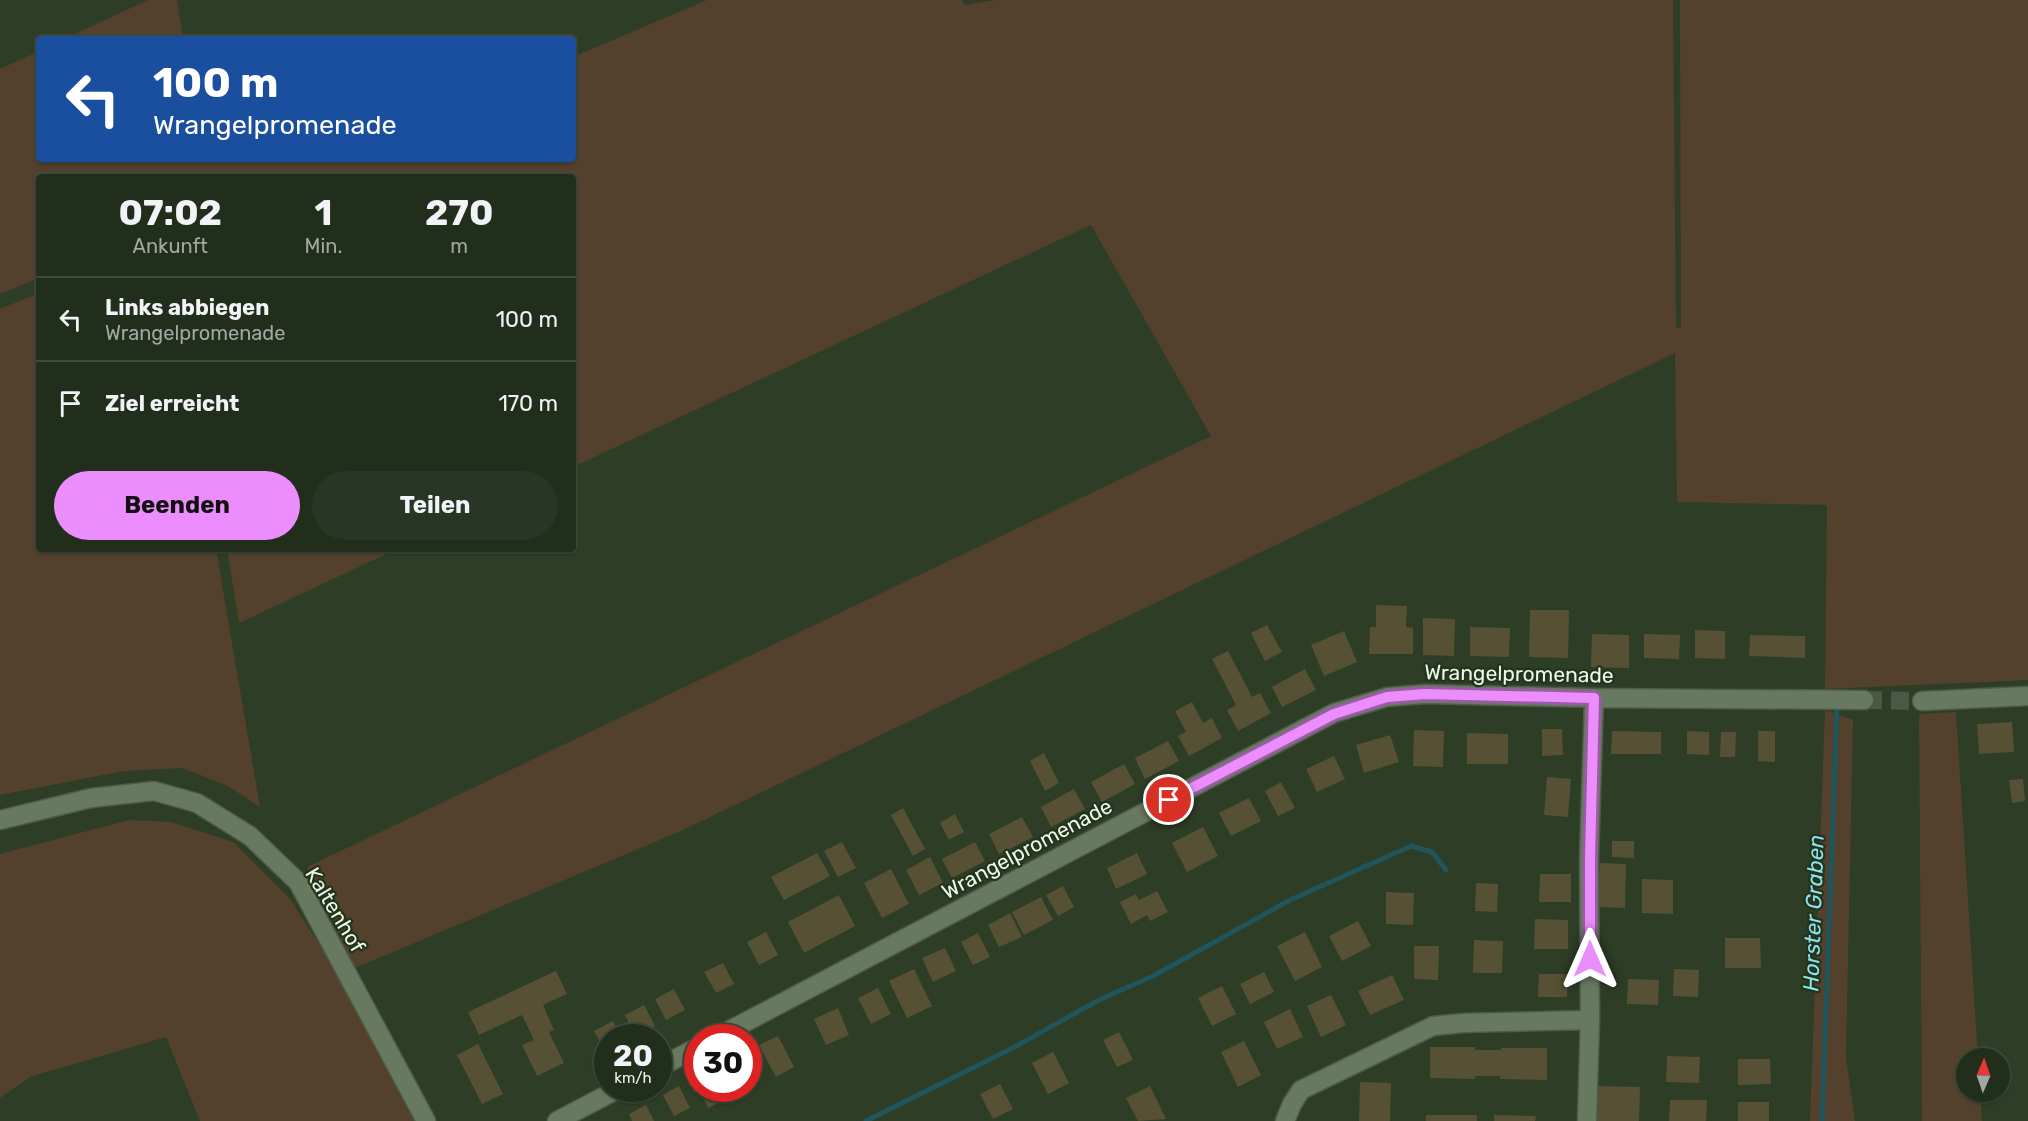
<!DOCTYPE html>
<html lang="de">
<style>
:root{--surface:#222e1c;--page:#2a3625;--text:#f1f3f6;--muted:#a2a8a3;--line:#3f4a3b;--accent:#eb8dfc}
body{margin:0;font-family:Rubik,sans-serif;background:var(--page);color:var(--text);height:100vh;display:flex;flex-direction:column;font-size:22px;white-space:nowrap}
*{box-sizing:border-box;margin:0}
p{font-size:20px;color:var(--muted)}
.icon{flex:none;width:33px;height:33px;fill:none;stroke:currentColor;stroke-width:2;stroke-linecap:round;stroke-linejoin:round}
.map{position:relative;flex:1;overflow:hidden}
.panel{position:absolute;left:36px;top:174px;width:540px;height:378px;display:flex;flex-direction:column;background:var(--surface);border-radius:6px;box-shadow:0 2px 4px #0004,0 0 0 2px var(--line)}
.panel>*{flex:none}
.top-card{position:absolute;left:36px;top:36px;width:540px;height:126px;border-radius:6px;box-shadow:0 2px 4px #0004,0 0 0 2px var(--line);background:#1a4fa0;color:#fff;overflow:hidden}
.needle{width:39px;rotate:2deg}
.controls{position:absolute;left:1956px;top:1048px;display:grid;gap:12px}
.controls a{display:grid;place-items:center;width:54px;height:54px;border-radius:50%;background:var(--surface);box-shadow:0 2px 4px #0004,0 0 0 2px var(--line);font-size:30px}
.speed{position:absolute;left:594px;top:1024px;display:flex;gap:12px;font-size:30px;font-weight:700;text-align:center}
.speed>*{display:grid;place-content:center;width:78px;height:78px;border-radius:50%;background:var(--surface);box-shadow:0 2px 4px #0004,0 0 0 2px var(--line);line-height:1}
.speed small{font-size:15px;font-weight:400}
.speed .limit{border:9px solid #d22;background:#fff;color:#111}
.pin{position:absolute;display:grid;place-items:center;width:51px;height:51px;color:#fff;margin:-26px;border:3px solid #fff;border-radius:50%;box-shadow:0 2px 6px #0007}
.me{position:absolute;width:66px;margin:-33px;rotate:0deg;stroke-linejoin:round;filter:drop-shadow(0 0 4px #0008)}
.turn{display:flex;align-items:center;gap:21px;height:126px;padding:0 18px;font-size:27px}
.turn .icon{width:78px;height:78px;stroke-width:2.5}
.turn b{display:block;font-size:42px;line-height:51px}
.eta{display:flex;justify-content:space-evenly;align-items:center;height:102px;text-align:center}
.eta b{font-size:36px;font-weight:700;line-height:42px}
.action{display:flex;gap:12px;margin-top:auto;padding:12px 18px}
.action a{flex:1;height:69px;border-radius:36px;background:var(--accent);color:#111;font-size:24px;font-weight:700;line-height:69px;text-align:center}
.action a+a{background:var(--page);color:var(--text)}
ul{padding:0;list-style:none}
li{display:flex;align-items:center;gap:18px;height:84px;padding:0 18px;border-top:2px solid var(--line)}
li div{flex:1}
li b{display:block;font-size:22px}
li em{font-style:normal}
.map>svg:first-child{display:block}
</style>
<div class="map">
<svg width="2028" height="1121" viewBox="0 0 2028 1121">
<rect width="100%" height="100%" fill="#2d3d26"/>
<path fill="#54412d" d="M 148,0 L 177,0 L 183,39 L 64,39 Z
M 707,0 L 962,0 L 964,5 L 996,0 L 1673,0 L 1676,328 L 1681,327 L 1680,0 L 2028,0 L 2028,680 L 1825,689 L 1827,505 L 1677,502 L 1675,353 L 681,831 L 355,968 L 307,867 L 1211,436 L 1091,225 L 573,467 L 573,177 L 39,177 L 39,278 L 0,294 L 0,69 L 39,51 L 39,159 L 573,159 L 573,57 Z
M 39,293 L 39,549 L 216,549 L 260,807 L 228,786 L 183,768 L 124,771 L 0,795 L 0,309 Z
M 227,549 L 397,549 L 239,623 Z
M 1825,710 L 1853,720 L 1846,1058 L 1855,1121 L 1810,1121 Z
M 1956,712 L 1978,1059 L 1966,1059 L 1966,1092 L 1980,1092 L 1982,1121 L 1922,1121 L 1919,714 Z
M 129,820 L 171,822 L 233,842 L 290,899 L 339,975 L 419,1121 L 200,1121 L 166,1037 L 30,1077 L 0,1098 L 0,854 Z"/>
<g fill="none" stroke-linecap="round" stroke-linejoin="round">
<path stroke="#1f555b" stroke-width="5" d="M 866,1121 L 1009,1050 L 1099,1000 L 1155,975 L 1290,900 L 1411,846 L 1432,852 L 1446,870
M 1822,1121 L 1837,707"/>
</g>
<path fill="#565135" d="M 1376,605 L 1407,606 L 1406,627 L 1413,628 L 1413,654 L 1369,654 L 1370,627 L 1376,627 Z
M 1530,610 L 1569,610 L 1568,658 L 1529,657 Z
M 1423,618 L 1455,619 L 1454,656 L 1423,655 Z
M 1267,625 L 1282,652 L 1265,661 L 1251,633 Z
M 1470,627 L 1510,628 L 1509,657 L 1470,656 Z
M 1695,630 L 1725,631 L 1725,659 L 1695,658 Z
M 1344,631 L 1357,662 L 1324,676 L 1311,645 Z
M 1592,634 L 1629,635 L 1629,668 L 1591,667 Z
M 1644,634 L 1680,635 L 1679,659 L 1644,658 Z
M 1750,635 L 1805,636 L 1805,658 L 1749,656 Z
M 1228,651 L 1252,697 L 1260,693 L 1271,713 L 1238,731 L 1227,710 L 1236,705 L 1212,659 Z
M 1305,669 L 1316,690 L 1282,707 L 1272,687 Z
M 1192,702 L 1203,723 L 1212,718 L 1222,738 L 1189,756 L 1178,736 L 1186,732 L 1175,711 Z
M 2012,722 L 2014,752 L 1979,754 L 1977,724 Z
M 1542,729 L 1562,729 L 1563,755 L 1542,756 Z
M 1414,730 L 1444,731 L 1443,767 L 1413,766 Z
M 1612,731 L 1661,732 L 1661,754 L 1611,754 Z
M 1687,731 L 1709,732 L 1709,755 L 1687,754 Z
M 1758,731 L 1775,731 L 1775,762 L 1758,761 Z
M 1721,732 L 1736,732 L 1735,757 L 1720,757 Z
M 1467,733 L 1508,734 L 1508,764 L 1467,764 Z
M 1390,735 L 1399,762 L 1364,773 L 1356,745 Z
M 1168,741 L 1179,761 L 1145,779 L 1135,758 Z
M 1044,753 L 1059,783 L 1045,791 L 1030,761 Z
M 1334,756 L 1345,779 L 1317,792 L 1306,769 Z
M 1124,764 L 1135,784 L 1102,802 L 1091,782 Z
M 1547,777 L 1571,779 L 1568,817 L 1544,815 Z
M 2023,779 L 2025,801 L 2012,803 L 2009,780 Z
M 1281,782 L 1295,808 L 1278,816 L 1265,791 Z
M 1074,789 L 1085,809 L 1051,827 L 1041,807 Z
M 1249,798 L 1261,821 L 1231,836 L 1219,813 Z
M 903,808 L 925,849 L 913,856 L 891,815 Z
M 955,814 L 964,832 L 949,840 L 940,823 Z
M 1022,817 L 1033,837 L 999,854 L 989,834 Z
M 1203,827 L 1218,856 L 1187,872 L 1172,843 Z
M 1612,841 L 1634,841 L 1634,858 L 1612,857 Z
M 842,842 L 856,868 L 838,877 L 824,851 Z
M 975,842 L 985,861 L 952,878 L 942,859 Z
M 817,853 L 830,876 L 784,900 L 771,877 Z
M 1137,853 L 1147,874 L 1116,889 L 1107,868 Z
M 930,857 L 943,883 L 919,895 L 906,870 Z
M 1600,863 L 1626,864 L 1625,908 L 1598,907 Z
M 891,869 L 909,904 L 882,918 L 864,883 Z
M 1540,874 L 1571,874 L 1571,902 L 1539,902 Z
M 1642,879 L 1673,880 L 1673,914 L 1642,913 Z
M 1476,883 L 1498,884 L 1497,912 L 1475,911 Z
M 1063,886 L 1074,907 L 1058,916 L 1046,895 Z
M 1157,891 L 1168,912 L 1150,921 L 1147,915 L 1131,924 L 1120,902 L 1136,894 L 1139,900 Z
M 1386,892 L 1414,893 L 1413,925 L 1386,924 Z
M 839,895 L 855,926 L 804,953 L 788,922 Z
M 1041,897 L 1053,920 L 1024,935 L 1012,912 Z
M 1010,913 L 1022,937 L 999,947 L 988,925 Z
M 1535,919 L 1568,920 L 1568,949 L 1534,949 Z
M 1358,921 L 1371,946 L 1342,961 L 1329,936 Z
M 766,932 L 778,955 L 759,965 L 747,942 Z
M 1305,932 L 1322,967 L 1295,981 L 1277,946 Z
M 978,933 L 990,957 L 973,965 L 961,942 Z
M 1725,938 L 1760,938 L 1761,968 L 1725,968 Z
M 1474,940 L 1503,941 L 1502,973 L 1473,973 Z
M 1414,946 L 1439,946 L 1438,980 L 1414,979 Z
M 945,948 L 956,971 L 933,982 L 922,958 Z
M 723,963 L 734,984 L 716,993 L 704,972 Z
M 914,969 L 932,1006 L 907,1018 L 889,981 Z
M 1674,969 L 1699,970 L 1698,997 L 1673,996 Z
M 556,971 L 567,994 L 543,1005 L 554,1030 L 549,1032 L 564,1063 L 537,1076 L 522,1045 L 534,1040 L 522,1015 L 479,1035 L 468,1012 Z
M 1264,972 L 1274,992 L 1250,1004 L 1240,984 Z
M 1539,974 L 1568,974 L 1567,997 L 1538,997 Z
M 1392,975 L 1404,1000 L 1370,1015 L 1358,991 Z
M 1628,979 L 1659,980 L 1658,1005 L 1627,1004 Z
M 1222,986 L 1236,1014 L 1212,1026 L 1198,998 Z
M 878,988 L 891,1014 L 871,1024 L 858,998 Z
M 674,989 L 685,1010 L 666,1020 L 655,999 Z
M 1331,995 L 1346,1025 L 1321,1037 L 1307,1006 Z
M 644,1005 L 655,1026 L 636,1036 L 625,1015 Z
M 838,1008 L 849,1035 L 826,1045 L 814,1019 Z
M 1290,1009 L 1303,1037 L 1277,1049 L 1264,1022 Z
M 613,1021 L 622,1038 L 608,1038 L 608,1051 L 605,1052 L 594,1031 Z
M 1119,1032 L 1133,1060 L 1117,1067 L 1103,1040 Z
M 778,1036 L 794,1067 L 776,1077 L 759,1045 Z
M 1244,1041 L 1261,1075 L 1238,1087 L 1221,1052 Z
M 478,1044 L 503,1094 L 482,1104 L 457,1055 Z
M 1430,1047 L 1475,1047 L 1475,1050 L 1501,1050 L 1501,1048 L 1547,1048 L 1547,1080 L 1500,1079 L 1500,1076 L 1475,1076 L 1475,1079 L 1430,1078 Z
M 1053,1052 L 1069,1083 L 1048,1094 L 1032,1063 Z
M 1667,1056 L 1700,1057 L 1699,1083 L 1666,1082 Z
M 1738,1059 L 1770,1059 L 1771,1084 L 1738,1085 Z
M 748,1060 L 756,1074 L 748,1078 Z
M 1360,1082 L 1391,1083 L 1390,1121 L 1359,1121 Z
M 1000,1084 L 1013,1109 L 993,1119 L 980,1094 Z
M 679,1086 L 690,1108 L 674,1116 L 663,1095 Z
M 1150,1086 L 1166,1119 L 1138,1121 L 1126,1098 Z
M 1595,1086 L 1640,1087 L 1639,1121 L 1594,1121 Z
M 699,1089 L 727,1089 L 730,1097 L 708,1108 Z
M 1670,1100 L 1707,1100 L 1706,1121 L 1669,1121 Z
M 1738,1102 L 1769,1102 L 1769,1121 L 1738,1121 Z
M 646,1105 L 654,1121 L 632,1121 L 629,1114 Z
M 1426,1115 L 1477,1115 L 1477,1121 L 1426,1121 Z
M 1494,1115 L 1536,1116 L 1535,1121 L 1494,1121 Z"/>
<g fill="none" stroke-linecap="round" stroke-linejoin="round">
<path stroke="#4a5943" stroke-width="18" stroke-dasharray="18 9" stroke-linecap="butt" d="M 1864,700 L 1922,701"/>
<defs>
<path id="minor" d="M 1922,701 L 2028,696
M 0,820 L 91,798 L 154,791 L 197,803 L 250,836 L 298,882 L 426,1121
M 715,1038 L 1334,713 L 1387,697 L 1425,694 L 1594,698 L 1864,700
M 658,1068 L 698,1047
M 557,1121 L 618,1089
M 1285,1121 L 1292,1104 L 1301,1090 L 1433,1026 L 1463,1023 L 1590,1020
M 1587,1121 L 1590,1020 L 1589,858 L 1594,698"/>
</defs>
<use href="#minor" stroke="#4d5b47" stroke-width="21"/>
<use href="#minor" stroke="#67795f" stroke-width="18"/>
</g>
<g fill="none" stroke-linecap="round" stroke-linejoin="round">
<defs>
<path id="route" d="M 1169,800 L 1334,714 L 1387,697 L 1425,694 L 1594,698 L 1590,858 L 1590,959"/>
</defs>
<use href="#route" stroke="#995ca4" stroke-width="15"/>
<use href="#route" stroke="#eb8dfc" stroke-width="10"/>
</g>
<g text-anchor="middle" stroke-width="4.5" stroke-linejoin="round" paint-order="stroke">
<g font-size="21" fill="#eef8ea" stroke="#23331c">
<text transform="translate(1519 674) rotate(1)" y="7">Wrangelpromenade</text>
<text transform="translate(1027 849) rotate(-28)" y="7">Wrangelpromenade</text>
<text transform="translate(335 910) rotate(59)" y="7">Kaltenhof</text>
</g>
<g font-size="22" font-style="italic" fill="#8be4ef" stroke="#23331c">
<text transform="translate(1813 913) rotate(-88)" y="8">Horster Graben</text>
</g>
</g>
</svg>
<div class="controls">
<a><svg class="needle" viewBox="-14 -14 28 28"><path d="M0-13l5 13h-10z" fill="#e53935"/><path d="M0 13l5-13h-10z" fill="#a2a8a3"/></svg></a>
</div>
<div class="speed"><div>20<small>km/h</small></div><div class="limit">30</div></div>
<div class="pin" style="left:1169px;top:800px;background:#d93025"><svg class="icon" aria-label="arrive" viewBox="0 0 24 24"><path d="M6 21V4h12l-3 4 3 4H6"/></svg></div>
<svg class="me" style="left:1590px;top:959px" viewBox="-20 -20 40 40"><path d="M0-17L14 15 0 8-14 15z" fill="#eb8dfc" stroke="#fff" stroke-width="4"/></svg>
<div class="top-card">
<div class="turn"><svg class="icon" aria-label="left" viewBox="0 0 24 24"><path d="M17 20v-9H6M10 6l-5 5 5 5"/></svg><div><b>100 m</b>Wrangelpromenade</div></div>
</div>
<section class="panel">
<div class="eta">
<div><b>07:02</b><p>Ankunft</p></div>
<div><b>1</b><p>Min.</p></div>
<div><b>270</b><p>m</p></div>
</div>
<ul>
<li><svg class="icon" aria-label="left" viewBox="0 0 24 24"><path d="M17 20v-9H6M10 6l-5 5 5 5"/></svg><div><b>Links abbiegen</b><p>Wrangelpromenade</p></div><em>100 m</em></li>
<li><svg class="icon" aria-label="arrive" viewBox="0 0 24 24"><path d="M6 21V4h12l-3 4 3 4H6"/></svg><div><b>Ziel erreicht</b></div><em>170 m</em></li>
</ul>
<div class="action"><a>Beenden</a><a>Teilen</a></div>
</section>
</div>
